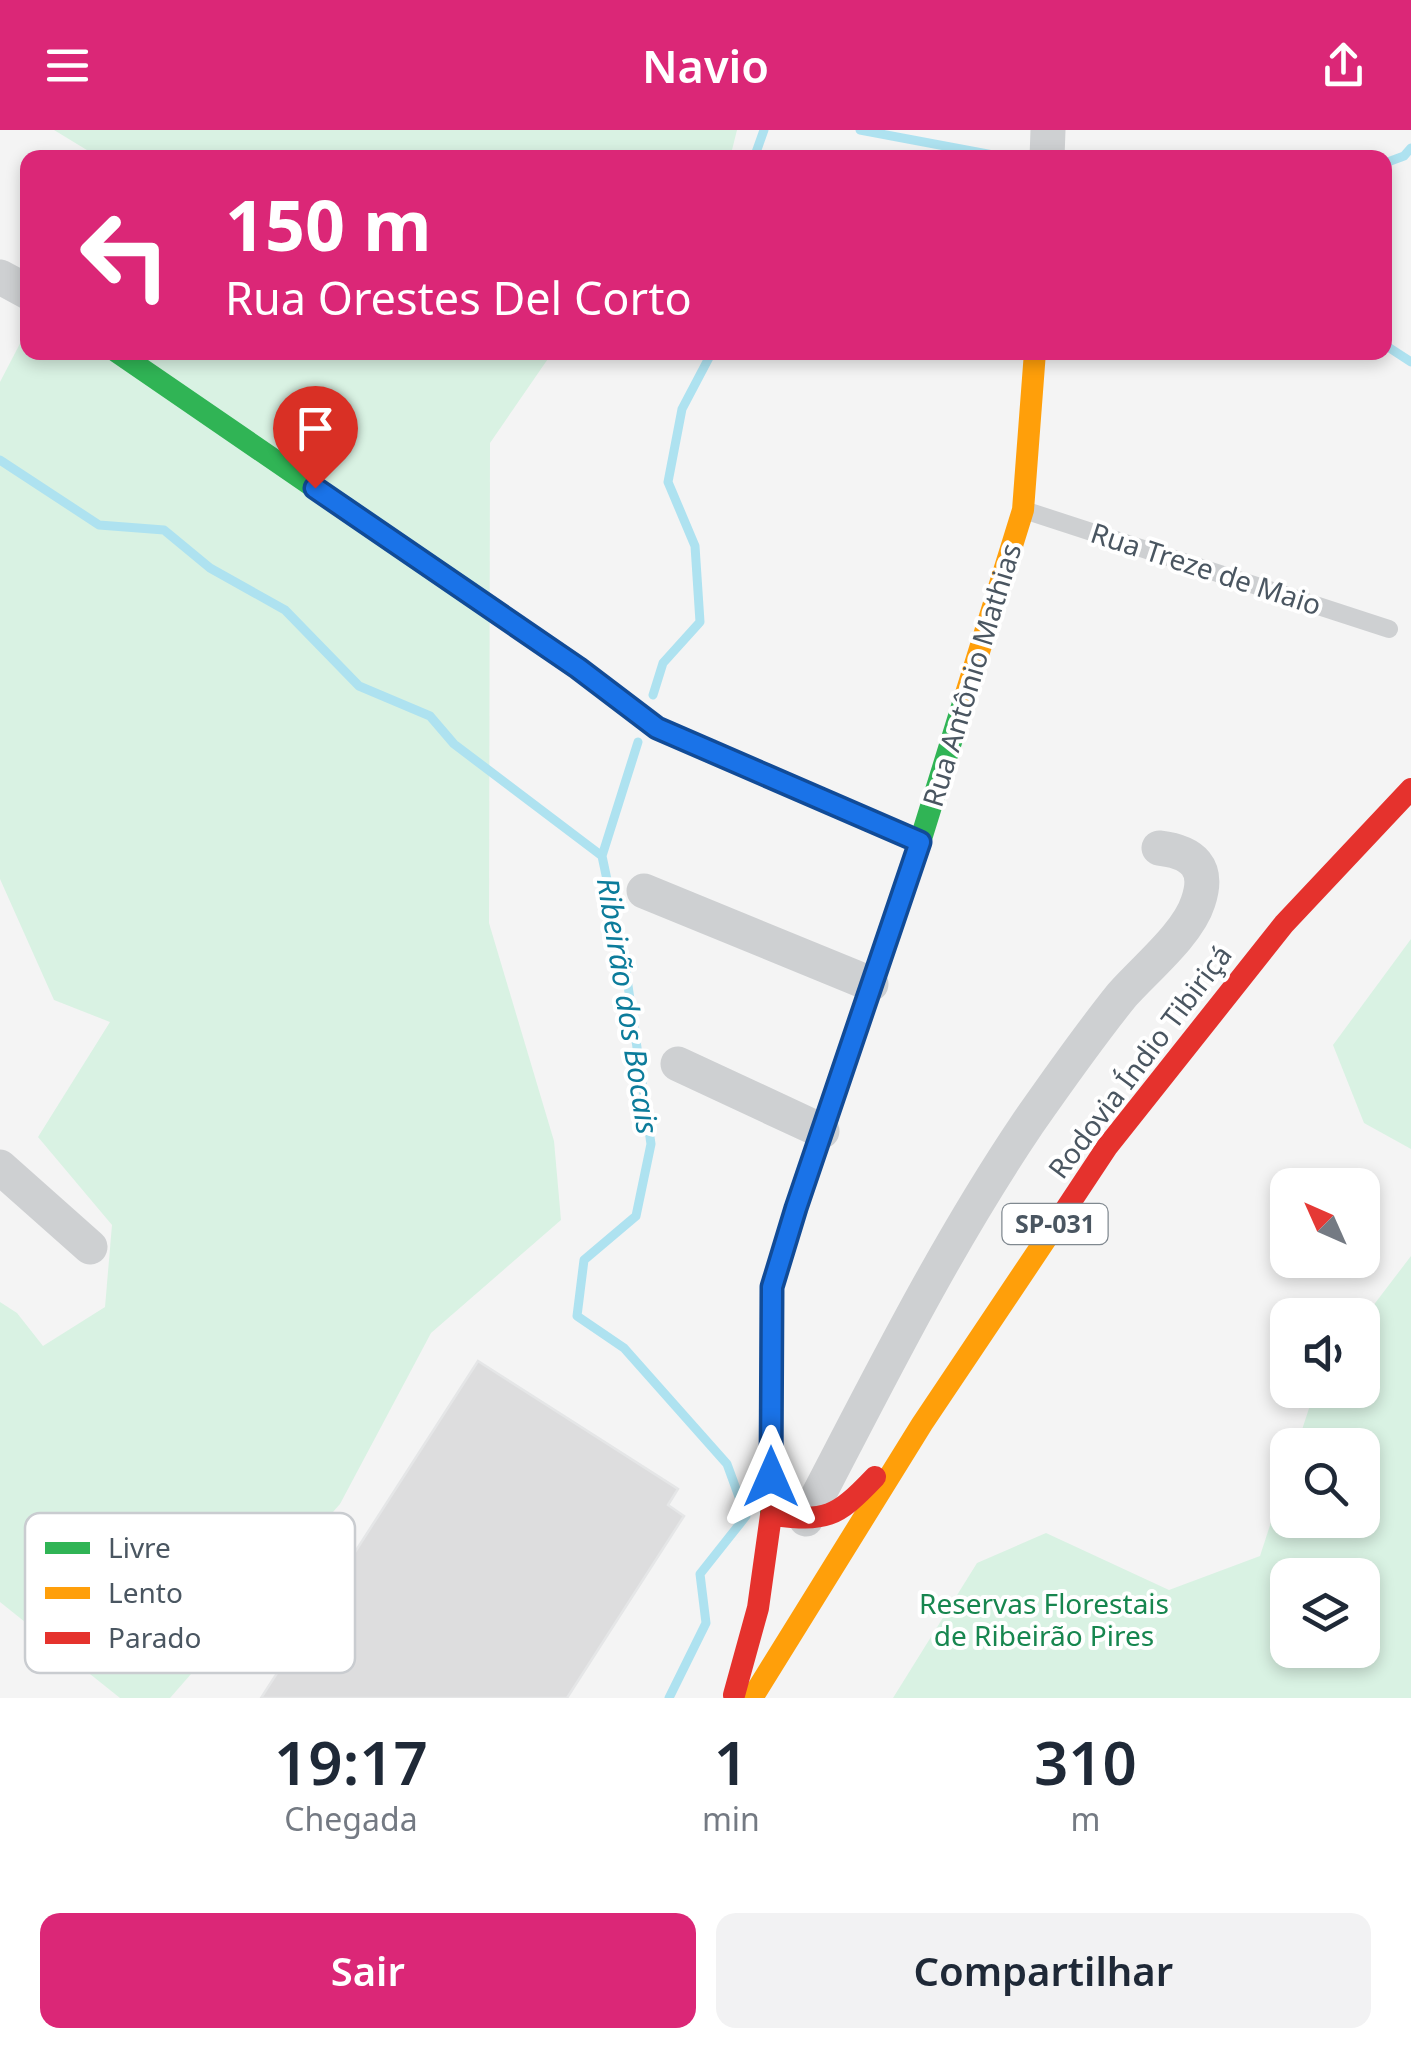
<!DOCTYPE html>
<html lang="pt">
<meta charset="utf-8">
<style>
:root{--surface:#fff;--page:#f2f2f3;--text:#1f2937;--muted:#747a83;--accent:#db2777}
body{margin:0;font-family:"Noto Sans",sans-serif;background:var(--page);color:var(--text);height:100vh;display:flex;flex-direction:column;font-size:38px;white-space:nowrap}
*{box-sizing:border-box;margin:0}
p{font-size:32px;color:var(--muted)}
.icon{flex:none;width:55px;height:55px;fill:none;stroke:currentColor;stroke-width:2;stroke-linecap:round;stroke-linejoin:round}
.map{position:relative;height:1568px;overflow:hidden}
.drawer{display:flex;flex-direction:column;background:var(--surface);flex:1}
.drawer>*{flex:none}
.guide{position:absolute;left:20px;top:20px;width:1372px;height:210px;border-radius:20px;box-shadow:0 5px 15px #0003;background:#db2777;color:#fff;overflow:hidden}
.needle{width:65px;rotate:315deg}
.tools{position:absolute;left:1270px;top:1038px;display:grid;gap:20px}
.tools a{display:grid;place-items:center;width:110px;height:110px;border-radius:20px;background:var(--surface);box-shadow:0 5px 15px #0003;font-size:50px}
.pin{position:absolute;display:grid;place-items:center;width:85px;height:85px;color:#fff;margin:-102px -42px;border-radius:50% 50% 50% 0;rotate:-45deg;box-shadow:0 0 10px #0007}
.pin .icon{rotate:45deg}
.me{position:absolute;width:110px;margin:-55px;rotate:0deg;stroke-linejoin:round;filter:drop-shadow(0 0 8px #0008)}
.turn{display:flex;align-items:center;gap:35px;height:210px;padding:0 40px;font-size:45px}
.turn .icon{width:130px;height:130px;stroke-width:2.5}
.turn b{display:block;font-size:70px;line-height:85px}
.eta{display:flex;justify-content:space-evenly;align-items:center;height:170px;text-align:center}
.eta b{font-size:60px;font-weight:600;line-height:70px}
.action{display:flex;gap:20px;margin-top:auto;padding:20px 40px}
.action a{flex:1;height:115px;border-radius:20px;background:var(--accent);color:#fff;font-size:40px;font-weight:600;line-height:115px;text-align:center}
.action a+a{background:var(--page);color:var(--text)}
header{display:flex;justify-content:space-between;align-items:center;height:130px;padding:0 40px;background:var(--accent);color:#fff;font-size:45px;font-weight:600}
.map>svg:first-child{display:block}
</style>
<header><svg class="icon" aria-label="menu" viewBox="0 0 24 24"><path d="M4 6h16M4 12h16M4 18h16"/></svg>Navio<svg class="icon" aria-label="share" viewBox="0 0 24 24"><path d="M12 15V3M7 8l5-5 5 5M5 13v7h14v-7"/></svg></header>
<div class="map">
<svg width="1411" height="1568" viewBox="0 0 1411 1568">
<rect width="100%" height="100%" fill="#f4f4f4"/>
<path fill="#d9f2e3" fill-rule="evenodd" d="M 54,0 L 737,0 L 730,28 L 100,28 Z
M 27,200 L 28,222 L 552,223 L 490,313 L 489,793 L 554,1011 L 561,1090 L 431,1203 L 340,1374 L 170,1568 L 120,1568 L 0,1472 L 0,1172 L 17,1183 L 43,1216 L 105,1177 L 112,1095 L 38,1007 L 110,892 L 54,870 L 0,749 L 0,252 Z
M 1411,809 L 1411,1019 L 1364,993 L 1333,915 Z
M 1411,1126 L 1411,1568 L 893,1568 L 977,1433 L 1046,1403 L 1169,1460 L 1260,1426 L 1287,1343 L 1288,1390 L 1362,1390 L 1362,1315 L 1297,1315 L 1315,1260 L 1362,1260 L 1363,1189 ZM 1288,1445 L 1362,1445 L 1362,1520 L 1288,1520 Z"/>
<g fill="none" stroke-linecap="round" stroke-linejoin="round">
<path stroke="#aee2f0" stroke-width="9" d="M 860,0 L 1009,28
M 754,28 L 764,0
M 1385,33 L 1404,26 L 1411,18
M 1385,215 L 1411,232
M 0,330 L 99,395 L 164,400 L 210,438 L 285,480 L 359,556 L 430,586 L 454,614 L 602,726
M 653,565 L 663,533 L 700,492 L 695,416 L 668,352 L 682,279 L 712,222
M 638,612 L 602,726 L 625,835 L 651,1014 L 636,1086 L 584,1130 L 577,1186 L 624,1218 L 727,1334 L 746,1386 L 700,1444 L 706,1493 L 669,1568"/>
</g>
<path fill="#ddddde" stroke="#e5e6e7" stroke-width="2.5" d="M 478,1231 L 678,1359 L 668,1375 L 684,1386 L 567,1568 L 261,1568 Z"/>
<g fill="none" stroke-linecap="round" stroke-linejoin="round">
<path stroke="#ced0d2" stroke-width="18" d="M 1024,380 L 1389,499"/>
<path stroke="#ced0d2" stroke-width="35" d="M 1047,28 L 1048,0
M 0,147 L 28,162
M 644,761 L 871,854
M 678,934 L 822,1001
M 0,1037 L 90,1117
M 806,1389 C 876,1255 943,1119 1028,993 C 1058,950 1089,906 1122,865 C 1145,839 1188,804 1198,772 C 1210,737 1193,722 1159,718"/>
<path stroke="#30b455" stroke-width="22" d="M 117,222 L 531,506
M 771,1385 L 772,1157 L 796,1078 L 920,712 L 964,570"/>
<path stroke="#ff9f0a" stroke-width="22" d="M 531,506 L 578,538 L 657,598 L 920,712
M 964,570 L 1023,380 L 1035,222
M 752,1568 L 922,1294 L 1052,1100"/>
<path stroke="#e5322d" stroke-width="22" d="M 1052,1100 L 1107,1017 L 1284,794 L 1411,659
M 734,1565 L 758,1478 L 771,1385 C 827,1391 835,1389 875,1347"/>
</g>
<g fill="none" stroke-linecap="round" stroke-linejoin="round">
<defs>
<path id="route" d="M 315,358 L 578,538 L 657,598 L 920,712 L 796,1078 L 772,1157 L 771,1347"/>
</defs>
<use href="#route" stroke="#114b97" stroke-width="25"/>
<use href="#route" stroke="#1a73e8" stroke-width="18"/>
</g>
<g text-anchor="middle" stroke-width="8" stroke-linejoin="round" paint-order="stroke">
<rect fill="#fff" stroke="#808990" stroke-width="2.5" x="1002.5" y="1074" width="105" height="40" rx="8"/>
<g font-size="25" font-weight="bold" fill="#4a5661">
<text x="1055" y="1103">SP-031</text>
</g>
<g font-size="28" fill="#4a5661" stroke="#fff">
<text transform="translate(1206 439) rotate(18)" y="10">Rua Treze de Maio</text>
<text transform="translate(972 545) rotate(-73)" y="10">Rua Antônio Mathias</text>
<text transform="translate(1140 932) rotate(-53)" y="10">Rodovia Índio Tibiriçá</text>
</g>
<g font-size="28" fill="#17864f" stroke="#fff">
<text x="1044" y="1484">Reservas Florestais<tspan x="1044" dy="32">de Ribeirão Pires</tspan></text>
</g>
<g font-size="30" font-style="italic" fill="#0c7c9b" stroke="#fff">
<text transform="translate(627 876) rotate(81)" y="10">Ribeirão dos Bocais</text>
</g>
</g>
<rect x="25" y="1383" width="330" height="160" rx="15" fill="#fff" stroke="#c9ccd0" stroke-width="2.5"/>
<rect x="45" y="1412" width="45" height="12" fill="#30b455"/>
<rect x="45" y="1457" width="45" height="12" fill="#ff9f0a"/>
<rect x="45" y="1502" width="45" height="12" fill="#e5322d"/>
<g font-size="28" fill="#4a5661">
<text x="108" y="1428">Livre</text>
<text x="108" y="1473">Lento</text>
<text x="108" y="1518">Parado</text>
</g>
</svg>
<div class="tools">
<a><svg class="needle" viewBox="-14 -14 28 28"><path d="M0-13l5 13h-10z" fill="#e53935"/><path d="M0 13l5-13h-10z" fill="#747a83"/></svg></a>
<a><svg class="icon" aria-label="sound" viewBox="0 0 24 24"><path d="M4 9h4l5-4v14l-5-4H4zM17 9q2 3 0 6"/></svg></a>
<a><svg class="icon" aria-label="search" viewBox="0 0 24 24"><circle cx="10" cy="10" r="6"/><path d="M15 15l6 6"/></svg></a>
<a><svg class="icon" aria-label="layers" viewBox="0 0 24 24"><path d="M12 4l9 5-9 5-9-5zM3 14l9 5 9-5"/></svg></a>
</div>
<div class="pin" style="left:315px;top:358px;background:#d93025"><svg class="icon" aria-label="arrive" viewBox="0 0 24 24"><path d="M6 21V4h12l-3 4 3 4H6"/></svg></div>
<svg class="me" style="left:771px;top:1347px" viewBox="-20 -20 40 40"><path d="M0-17L14 15 0 8-14 15z" fill="#1a73e8" stroke="#fff" stroke-width="4"/></svg>
<div class="guide">
<div class="turn"><svg class="icon" aria-label="left" viewBox="0 0 24 24"><path d="M17 20v-9H6M10 6l-5 5 5 5"/></svg><div><b>150 m</b>Rua Orestes Del Corto</div></div>
</div>
</div>
<section class="drawer">
<div class="eta">
<div><b>19:17</b><p>Chegada</p></div>
<div><b>1</b><p>min</p></div>
<div><b>310</b><p>m</p></div>
</div>
<div class="action"><a>Sair</a><a>Compartilhar</a></div>
</section>
